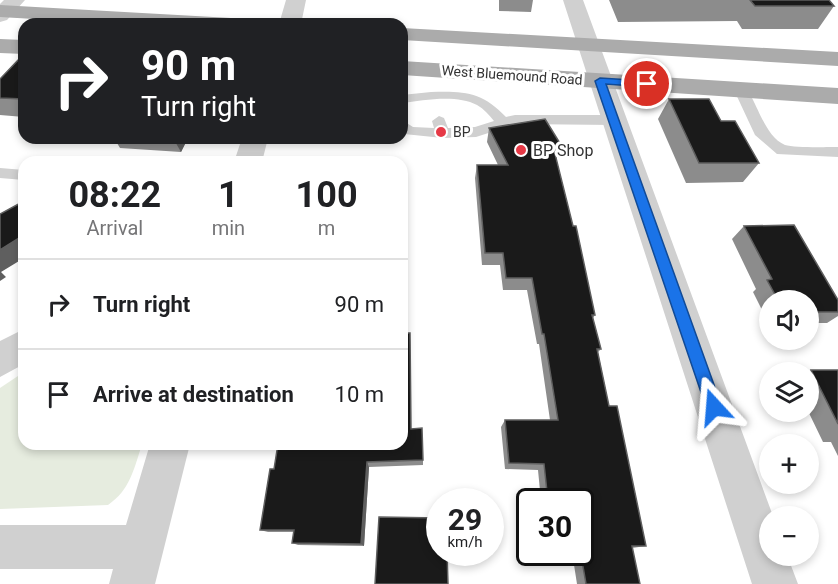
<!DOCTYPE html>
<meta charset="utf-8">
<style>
:root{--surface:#fff;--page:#f6f6f6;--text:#202124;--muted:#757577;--line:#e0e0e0}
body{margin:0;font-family:Roboto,sans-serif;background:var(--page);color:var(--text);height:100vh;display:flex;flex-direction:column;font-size:22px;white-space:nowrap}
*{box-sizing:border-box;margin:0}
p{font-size:20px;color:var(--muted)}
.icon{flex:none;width:33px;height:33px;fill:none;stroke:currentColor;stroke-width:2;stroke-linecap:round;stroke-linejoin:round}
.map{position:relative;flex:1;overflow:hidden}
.sheet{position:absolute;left:18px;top:156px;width:390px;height:294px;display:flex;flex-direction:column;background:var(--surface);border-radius:18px;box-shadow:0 3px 9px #0003}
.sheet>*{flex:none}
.guide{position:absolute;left:18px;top:18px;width:390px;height:126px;border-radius:18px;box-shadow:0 3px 9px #0003;background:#202124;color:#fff;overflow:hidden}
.tools{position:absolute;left:759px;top:290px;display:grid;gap:12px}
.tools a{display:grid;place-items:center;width:60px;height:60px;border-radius:50%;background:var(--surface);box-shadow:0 3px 9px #0003;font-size:30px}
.speed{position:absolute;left:426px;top:488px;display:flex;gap:12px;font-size:30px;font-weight:700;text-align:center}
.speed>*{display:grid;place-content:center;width:78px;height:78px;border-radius:50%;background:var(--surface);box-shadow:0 3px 9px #0003;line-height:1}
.speed small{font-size:15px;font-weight:400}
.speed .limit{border:3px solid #111;border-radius:9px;background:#fff;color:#111}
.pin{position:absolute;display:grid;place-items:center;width:51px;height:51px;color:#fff;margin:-26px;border:3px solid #fff;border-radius:50%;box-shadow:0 2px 6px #0007}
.me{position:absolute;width:66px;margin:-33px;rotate:341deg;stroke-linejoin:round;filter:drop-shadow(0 0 4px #0008)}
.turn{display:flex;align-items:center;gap:21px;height:126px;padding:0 24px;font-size:27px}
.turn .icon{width:78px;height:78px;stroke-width:2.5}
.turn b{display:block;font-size:42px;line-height:51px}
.eta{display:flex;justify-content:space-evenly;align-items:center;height:102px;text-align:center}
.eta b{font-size:36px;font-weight:700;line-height:42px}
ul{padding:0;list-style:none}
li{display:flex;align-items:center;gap:18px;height:90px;padding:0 24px;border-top:2px solid var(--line)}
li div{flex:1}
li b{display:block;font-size:22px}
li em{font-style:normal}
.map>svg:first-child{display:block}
</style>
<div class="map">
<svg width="838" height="584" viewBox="0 0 838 584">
<rect width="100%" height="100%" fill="#fff"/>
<path fill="#e6ecdf" d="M 24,372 L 24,444 L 142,444 C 134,469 130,490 108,505 L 0,509 L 0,388 Z"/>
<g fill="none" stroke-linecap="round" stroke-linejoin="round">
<path fill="#d0d0d0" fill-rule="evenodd" d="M 741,86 C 755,89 761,135 785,145 C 794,148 827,147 838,147 L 838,157 L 777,154 L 755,135 L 734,90 Z
M 431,92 C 465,91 482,92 506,117 L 515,115 L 614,115 L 621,120 L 614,125 L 516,124 L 476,137 L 443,138 L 404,134 L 402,120 L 413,127 L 434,128 L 432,121 L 439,116 L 444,118 L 448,128 L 475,127 L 494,121 C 489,115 484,109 477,105 C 457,94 424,100 402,103 L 402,95 Z
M 0,168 L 24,170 L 24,180 L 0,178 Z"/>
<path fill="#d0d0d0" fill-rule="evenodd" d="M 4,0 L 25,0 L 7,20 L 0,22 L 0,4 Z
M 286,0 L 306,0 L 301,24 L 279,24 Z
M 563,0 L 583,0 L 773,516 L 770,516 L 770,555 L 787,555 L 798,584 L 752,584 Z
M 242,138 L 268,138 L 262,162 L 234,162 Z
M 24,329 L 24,364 L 0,377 L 0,341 Z
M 150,444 L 190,444 L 155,584 L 109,584 L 113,569 L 0,569 L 0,525 L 126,525 Z"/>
<path fill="#ababab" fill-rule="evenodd" d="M 0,5 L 231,18 L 238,20 L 242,24 L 120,24 L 0,17 Z
M 402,28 L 838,52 L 838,66 L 402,40 Z
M 0,39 L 24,40 L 24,54 L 0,53 Z
M 402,61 L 838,88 L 838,104 L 402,75 Z"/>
</g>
<path fill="#8c8c8c" d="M 499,0 L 533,0 L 531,12 L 499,11 Z
M 609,0 L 829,0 L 834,6 L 818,29 L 742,29 L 737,21 L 618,22 Z
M 24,58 L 24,117 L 0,115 L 0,79 Z
M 669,99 L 721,121 L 759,163 L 743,182 L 686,183 L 658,119 Z
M 489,128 L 595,315 L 593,318 L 601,349 L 598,352 L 609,406 L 646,546 L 632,548 L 640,584 L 577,584 L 572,552 L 580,552 L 580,501 L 541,501 L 538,470 L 505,469 L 501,427 L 505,420 L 550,420 L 539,344 L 537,344 L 527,290 L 503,290 L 500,265 L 482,265 L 475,178 L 477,165 L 498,165 L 487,142 Z
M 114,138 L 188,138 L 181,152 L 120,148 Z
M 744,226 L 838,300 L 838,316 L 827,323 L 808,323 L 808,300 L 770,300 L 769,324 L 753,292 L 756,289 L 732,239 Z
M 811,370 L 838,370 L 838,456 L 831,442 L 823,442 L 808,411 L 808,372 Z
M 411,429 L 423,460 L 423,465 L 369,467 L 364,546 L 298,545 L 292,543 L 294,532 L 268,532 L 260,530 L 274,469 Z"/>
<path fill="#5f5f5f" d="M 173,138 L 188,138 L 181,152 Z
M 561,145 L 556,159 L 553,146 Z
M 24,235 L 24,258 L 1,272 L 6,277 L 0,281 L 0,250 Z
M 367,462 L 369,467 L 364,546 L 361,544 Z"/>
<path fill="#1a1a1a" stroke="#5f5f5f" stroke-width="1.5" d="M 750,0 L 829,0 L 834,6 L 755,6 Z
M 20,58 L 24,58 L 24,99 L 0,98 L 0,79 Z
M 669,99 L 709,99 L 721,121 L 735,121 L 759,163 L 699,163 Z
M 545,119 L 561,145 L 553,146 L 573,226 L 576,226 L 595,315 L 592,315 L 601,349 L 597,349 L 609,406 L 617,406 L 646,546 L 632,546 L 640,584 L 586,584 L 580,549 L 580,501 L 548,501 L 544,464 L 509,463 L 505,420 L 558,420 L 544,334 L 542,334 L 532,278 L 506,278 L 503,253 L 485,253 L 477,165 L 508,165 L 489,128 Z
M 24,201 L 24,235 L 0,250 L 0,214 Z
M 794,225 L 838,300 L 838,312 L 808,312 L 808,300 L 778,300 L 767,280 L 772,279 L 744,226 Z
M 402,333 L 410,333 L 411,429 L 422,428 L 423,460 L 367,462 L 361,544 L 292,543 L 294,530 L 260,530 L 270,469 L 274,469 L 278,444 L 402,444 Z
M 811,370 L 838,370 L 838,424 Z
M 379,517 L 440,518 L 440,552 L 447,552 L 448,584 L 375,584 Z"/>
<path fill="#1a73e8" stroke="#114b97" stroke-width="1.5" d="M 600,78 L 647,81 L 652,84 L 647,87 L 606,84 L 722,407 L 719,413 L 714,415 L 708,413 L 706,407 L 595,81 Z"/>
<g fill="#e63946" stroke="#fff" stroke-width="2">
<circle cx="441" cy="132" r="6"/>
<circle cx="521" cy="150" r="6"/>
</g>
<g text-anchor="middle" stroke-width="6" stroke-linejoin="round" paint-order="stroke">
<g font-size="14" fill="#333" stroke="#fff">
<text transform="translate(512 75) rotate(4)" y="5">West Bluemound Road</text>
</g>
<g font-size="14" fill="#333" stroke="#fff" text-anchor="start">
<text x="453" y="137">BP</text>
</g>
<g font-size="16" fill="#333" stroke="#fff" text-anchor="start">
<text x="533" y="156">BP Shop</text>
</g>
</g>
</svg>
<div class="tools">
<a><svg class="icon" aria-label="sound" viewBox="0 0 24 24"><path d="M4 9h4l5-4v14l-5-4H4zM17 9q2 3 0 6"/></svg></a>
<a><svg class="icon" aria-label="layers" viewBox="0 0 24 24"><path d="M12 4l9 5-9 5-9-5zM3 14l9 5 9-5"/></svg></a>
<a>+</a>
<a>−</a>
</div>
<div class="speed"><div>29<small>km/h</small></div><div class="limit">30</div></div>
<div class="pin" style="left:647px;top:84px;background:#d93025"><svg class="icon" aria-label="arrive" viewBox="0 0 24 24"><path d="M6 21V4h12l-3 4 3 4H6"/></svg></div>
<svg class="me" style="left:714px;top:407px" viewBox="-20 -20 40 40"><path d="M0-17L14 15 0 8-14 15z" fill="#1a73e8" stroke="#fff" stroke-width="4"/></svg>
<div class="guide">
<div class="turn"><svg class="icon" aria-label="right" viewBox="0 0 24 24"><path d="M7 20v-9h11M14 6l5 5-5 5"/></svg><div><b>90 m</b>Turn right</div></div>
</div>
<section class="sheet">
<div class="eta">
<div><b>08:22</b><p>Arrival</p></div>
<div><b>1</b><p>min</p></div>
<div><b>100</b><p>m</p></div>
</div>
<ul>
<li><svg class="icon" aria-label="right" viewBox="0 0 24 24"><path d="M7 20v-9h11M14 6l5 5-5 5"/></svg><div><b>Turn right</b></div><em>90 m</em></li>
<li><svg class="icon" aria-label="arrive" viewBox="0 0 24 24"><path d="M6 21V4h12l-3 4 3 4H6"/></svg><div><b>Arrive at destination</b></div><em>10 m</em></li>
</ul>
</section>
</div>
